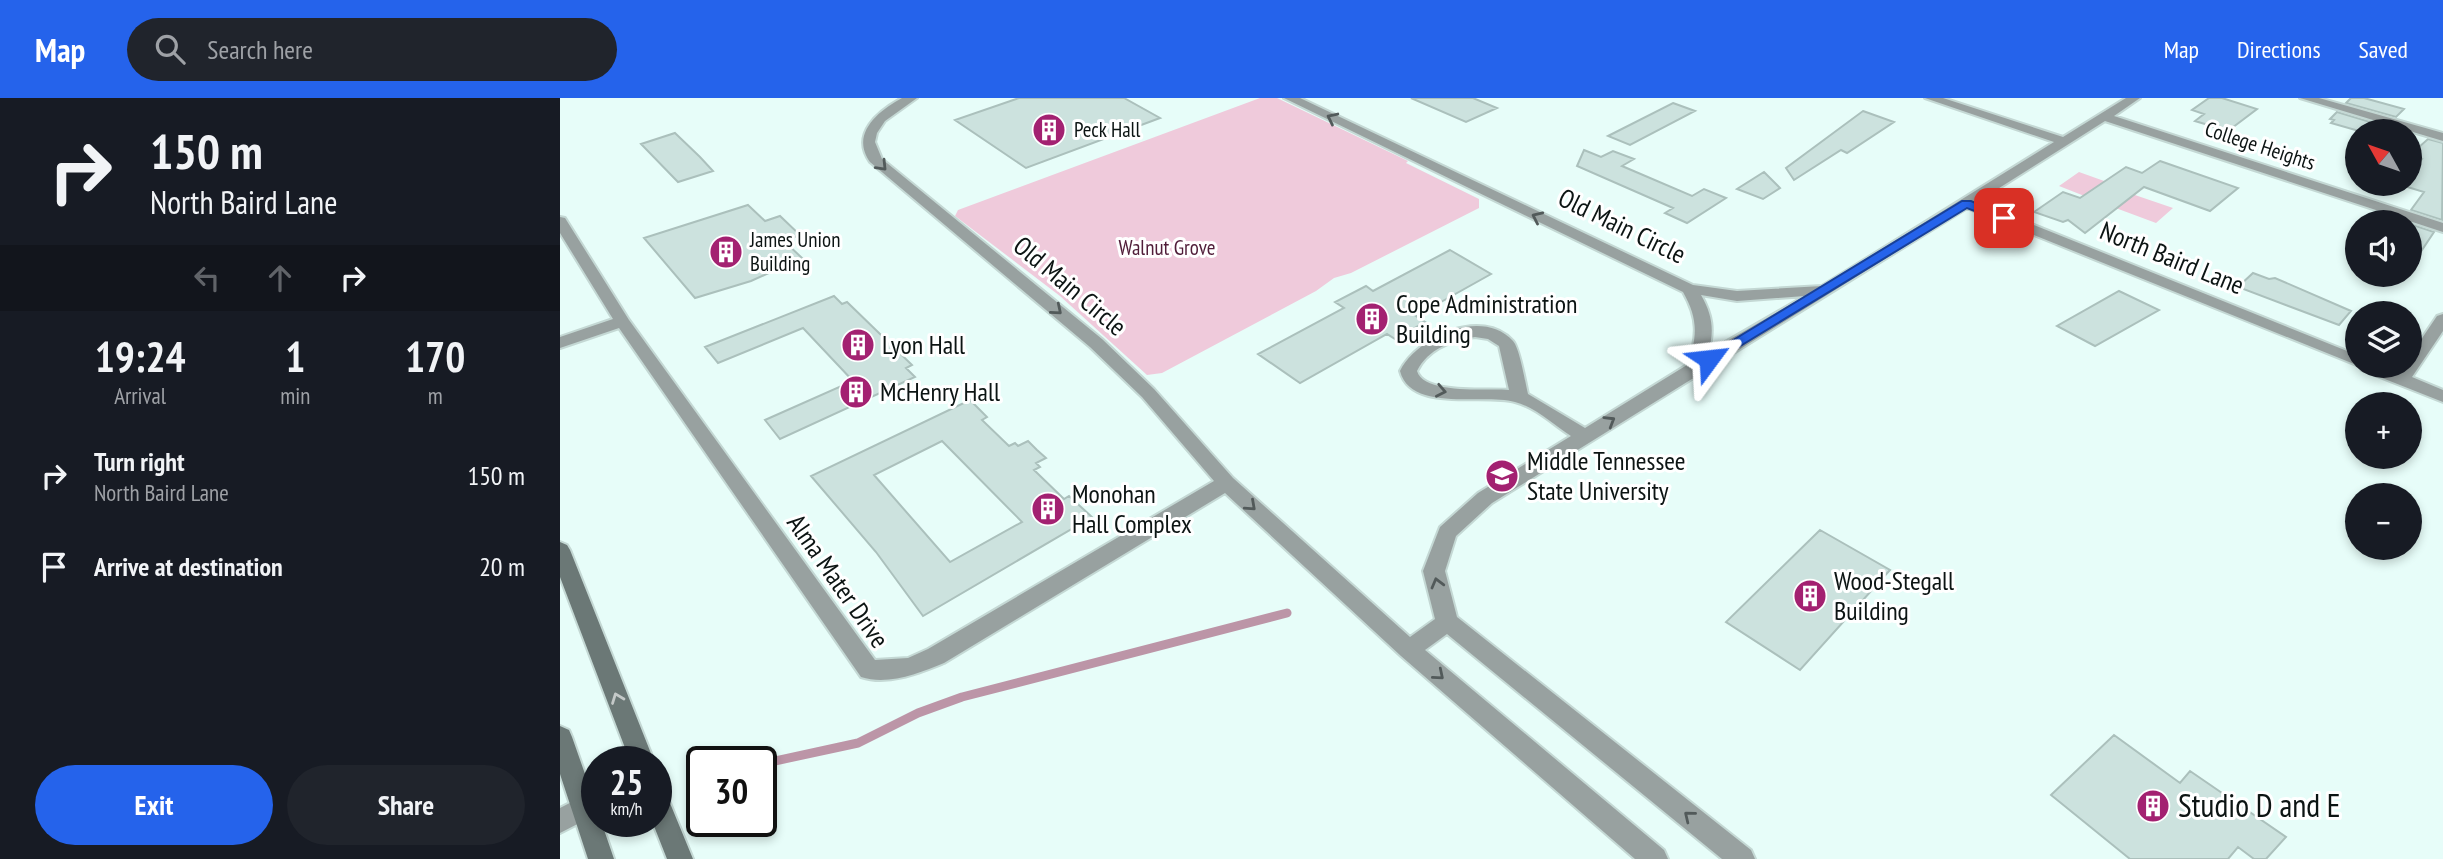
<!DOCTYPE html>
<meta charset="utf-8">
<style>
:root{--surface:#171b24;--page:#20242c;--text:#f1f3f6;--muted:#9ea1a6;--accent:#2563eb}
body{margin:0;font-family:"PT Sans Narrow",sans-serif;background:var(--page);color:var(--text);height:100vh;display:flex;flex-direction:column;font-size:26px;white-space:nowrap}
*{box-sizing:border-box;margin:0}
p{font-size:23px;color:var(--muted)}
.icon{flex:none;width:38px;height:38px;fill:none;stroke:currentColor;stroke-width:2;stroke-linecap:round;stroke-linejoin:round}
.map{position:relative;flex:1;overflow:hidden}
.side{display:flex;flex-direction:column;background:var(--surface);width:560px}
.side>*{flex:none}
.banner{background:#171b24;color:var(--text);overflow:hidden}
.needle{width:46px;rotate:310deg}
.tools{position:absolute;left:1785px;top:21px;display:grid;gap:14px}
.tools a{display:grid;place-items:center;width:77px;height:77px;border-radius:50%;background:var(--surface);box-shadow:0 4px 10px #0003;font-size:35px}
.speed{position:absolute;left:21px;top:648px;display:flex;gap:14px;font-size:35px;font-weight:700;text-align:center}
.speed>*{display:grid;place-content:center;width:91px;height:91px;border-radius:50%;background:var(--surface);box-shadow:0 4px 10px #0003;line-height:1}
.speed small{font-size:18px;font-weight:400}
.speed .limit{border:4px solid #111;border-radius:10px;background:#fff;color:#111}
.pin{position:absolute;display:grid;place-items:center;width:60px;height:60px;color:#fff;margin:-30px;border-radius:14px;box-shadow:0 4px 10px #0006}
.me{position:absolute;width:77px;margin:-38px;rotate:60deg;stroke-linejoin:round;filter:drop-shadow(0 0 5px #0008)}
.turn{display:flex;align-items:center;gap:24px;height:147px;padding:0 35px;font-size:32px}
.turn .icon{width:91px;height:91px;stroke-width:2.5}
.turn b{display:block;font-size:49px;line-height:60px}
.lanes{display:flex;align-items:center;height:66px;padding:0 35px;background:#0003;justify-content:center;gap:35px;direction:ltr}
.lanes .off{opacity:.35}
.eta{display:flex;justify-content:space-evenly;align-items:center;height:119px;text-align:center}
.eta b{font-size:42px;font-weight:700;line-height:49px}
.button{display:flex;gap:14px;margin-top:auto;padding:14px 35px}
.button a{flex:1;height:80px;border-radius:42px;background:var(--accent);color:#fff;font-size:28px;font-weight:700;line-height:80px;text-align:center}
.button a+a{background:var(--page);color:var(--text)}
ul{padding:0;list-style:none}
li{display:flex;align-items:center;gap:21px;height:91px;padding:0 35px}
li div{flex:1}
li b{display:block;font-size:26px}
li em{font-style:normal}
header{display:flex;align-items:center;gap:42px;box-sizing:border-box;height:98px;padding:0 35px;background:var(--accent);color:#fff}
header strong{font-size:33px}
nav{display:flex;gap:38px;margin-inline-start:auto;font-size:24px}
.search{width:490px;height:63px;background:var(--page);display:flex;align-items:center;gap:18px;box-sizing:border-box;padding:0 24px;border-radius:38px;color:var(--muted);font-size:26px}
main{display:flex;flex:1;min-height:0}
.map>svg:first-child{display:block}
</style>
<header>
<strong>Map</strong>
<div class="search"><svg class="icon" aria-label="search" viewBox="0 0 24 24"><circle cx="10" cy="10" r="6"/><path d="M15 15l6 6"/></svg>Search here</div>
<nav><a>Map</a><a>Directions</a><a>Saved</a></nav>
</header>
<main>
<section class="side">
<div class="banner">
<div class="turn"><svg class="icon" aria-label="right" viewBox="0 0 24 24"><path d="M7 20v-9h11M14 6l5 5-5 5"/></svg><div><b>150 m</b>North Baird Lane</div></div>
<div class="lanes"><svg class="icon off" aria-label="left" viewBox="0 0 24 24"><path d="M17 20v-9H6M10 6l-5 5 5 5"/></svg><svg class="icon off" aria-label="ahead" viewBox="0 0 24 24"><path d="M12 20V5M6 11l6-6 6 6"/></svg><svg class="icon" aria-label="right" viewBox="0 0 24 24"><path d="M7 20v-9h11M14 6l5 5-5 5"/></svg></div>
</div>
<div class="eta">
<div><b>19:24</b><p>Arrival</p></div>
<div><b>1</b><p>min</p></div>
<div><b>170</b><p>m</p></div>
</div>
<ul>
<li><svg class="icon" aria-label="right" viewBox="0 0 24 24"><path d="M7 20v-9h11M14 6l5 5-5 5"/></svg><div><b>Turn right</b><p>North Baird Lane</p></div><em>150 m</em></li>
<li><svg class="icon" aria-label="arrive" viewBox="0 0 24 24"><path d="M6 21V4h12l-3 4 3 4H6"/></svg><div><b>Arrive at destination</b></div><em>20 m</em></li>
</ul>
<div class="button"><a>Exit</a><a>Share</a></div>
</section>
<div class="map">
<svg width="1883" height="761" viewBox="0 0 1883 761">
<rect width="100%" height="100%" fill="#e7fdf9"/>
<path fill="#efcadb" d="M 700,0 L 717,0 L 848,63 L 846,65 L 919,101 L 919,110 L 791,175 L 774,180 L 756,193 L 602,275 L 587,277 L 500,198 L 395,118 L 398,112 Z
M 1519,74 L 1572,93 L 1550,108 L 1499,88 Z
M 1572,96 L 1613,110 L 1596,125 L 1553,109 Z"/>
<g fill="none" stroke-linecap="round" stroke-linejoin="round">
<path stroke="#bc95a7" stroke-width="9" d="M 201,666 L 298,645 L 358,615 L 402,599 L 727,515"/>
</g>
<path fill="#cce2de" stroke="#abc0bc" stroke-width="2" fill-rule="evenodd" d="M 459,0 L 564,0 L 600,20 L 466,70 L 395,22 Z
M 851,0 L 913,0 L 937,10 L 906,24 Z
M 1649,0 L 1662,0 L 1697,11 L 1668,33 L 1635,23 L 1644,16 L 1632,12 Z
M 1791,0 L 1804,0 L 1844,11 L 1836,19 L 1786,5 Z
M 1113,5 L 1135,13 L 1070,47 L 1048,38 Z
M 1303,13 L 1334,24 L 1287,55 L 1281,52 L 1234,82 L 1226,70 Z
M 1777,14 L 1827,29 L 1824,33 L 1799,33 L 1771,25 L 1774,22 L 1770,21 Z
M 115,35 L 140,59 L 153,73 L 118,84 L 81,46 Z
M 1868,41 L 1883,45 L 1882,122 L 1851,112 L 1864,94 L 1841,87 L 1850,86 L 1850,76 L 1862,61 L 1850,57 Z
M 1024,52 L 1041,59 L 1053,53 L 1074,61 L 1062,68 L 1132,98 L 1144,91 L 1166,100 L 1127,125 L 1105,115 L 1113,110 L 1017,68 Z
M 1600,63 L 1678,90 L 1650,113 L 1584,89 L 1525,135 L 1508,122 L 1503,124 L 1474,114 L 1503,94 L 1520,100 L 1566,69 L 1582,75 Z
M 1204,74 L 1220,90 L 1203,101 L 1177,91 Z
M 188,107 L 205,123 L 220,118 L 240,137 L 224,143 L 242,160 L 191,183 L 135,200 L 84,140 Z
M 1850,126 L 1874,134 L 1850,170 Z
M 890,152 L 931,176 L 856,218 L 865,224 L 835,241 L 827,236 L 740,285 L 698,256 L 784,210 L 775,204 L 806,188 L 813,193 Z
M 1693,175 L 1709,181 L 1715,180 L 1791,213 L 1779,227 L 1678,189 Z
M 1559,193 L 1599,212 L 1535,248 L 1497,228 Z
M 274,198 L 282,206 L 287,204 L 352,267 L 346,270 L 355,279 L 220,341 L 205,322 L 293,283 L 243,230 L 158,265 L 145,249 Z
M 410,302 L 427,319 L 422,322 L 449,348 L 455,345 L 458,348 L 468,343 L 477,352 L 486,360 L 476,365 L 480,369 L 474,372 L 504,401 L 509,398 L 532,419 L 363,518 L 316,454 L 251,378 ZM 382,343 L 462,424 L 390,464 L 314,377 Z
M 1260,432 L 1330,472 L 1240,572 L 1166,524 Z
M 1554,637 L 1620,685 L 1630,673 L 1726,739 L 1706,761 L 1694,761 L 1678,749 L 1668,761 L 1570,761 L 1491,697 Z"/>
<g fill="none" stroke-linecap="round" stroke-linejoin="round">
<defs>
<path id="minor" d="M 342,0 L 357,0 L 325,23 L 317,35 L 315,44 L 322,61 L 542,241 L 594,291 L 673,380 L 850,539 L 875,521 L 863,473 L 880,429 L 918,395 L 1011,338 C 994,327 975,309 955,304 C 923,295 851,315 840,273 C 857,239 922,209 953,243 C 960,251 965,284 968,296 L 1025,330 L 1127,267 C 1138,239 1138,220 1123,194 L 724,0 L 740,0 L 1133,187 L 1177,193 L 1262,188 L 1494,44 L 1365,0 L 1383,0 L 1503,39 L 1566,0 L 1580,0 L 1554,18 L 1883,125 L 1883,134 L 1545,23 L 1417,104 L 1797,257 L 1799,268 L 1407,110 L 932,405 L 896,438 L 885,473 L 897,519 L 1191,752 L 1195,761 L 1162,761 L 887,536 L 865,552 L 1104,752 L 1108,761 L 1075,761 L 841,558 L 665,395 L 384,565 C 359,575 328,588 301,579 L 59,230 L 0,250 L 0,239 L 53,221 L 0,135 L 0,119 L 5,120 L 69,222 L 315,562 L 348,560 L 368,551 L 654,383 L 582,299 L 530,249 L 310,64 C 290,36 318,13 342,0 ZM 1141,197 L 1177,203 L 1245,198 L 1148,254 C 1155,233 1152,216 1141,197 ZM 915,239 L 928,241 L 939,248 L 949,292 C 928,290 864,297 857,273 C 868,251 892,242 915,239 Z
M 1740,0 L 1759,0 L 1883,35 L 1883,43 Z
M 1883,216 L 1883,233 L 1852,279 L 1883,292 L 1883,304 L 1802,272 L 1799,268 L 1823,268 L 1839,274 L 1843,268 L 1850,268 L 1850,258 L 1877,218 Z
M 37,691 L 37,716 L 0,735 L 0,710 Z"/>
<path id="secondary" d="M 0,444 L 7,447 L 10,452 L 94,663 L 70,663 L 0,479 Z
M 0,628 L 9,632 L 12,639 L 37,710 L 37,723 L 41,723 L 54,761 L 28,761 L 0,676 Z
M 96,689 L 105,693 L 133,761 L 107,761 L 92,723 L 96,723 Z"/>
</defs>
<use href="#minor" stroke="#c4d8d4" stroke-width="4"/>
<use href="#secondary" stroke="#c4d8d4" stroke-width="4"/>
<use href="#minor" fill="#98a1a0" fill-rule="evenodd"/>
<use href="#secondary" fill="#6b7876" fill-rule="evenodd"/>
</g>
<defs><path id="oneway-chevron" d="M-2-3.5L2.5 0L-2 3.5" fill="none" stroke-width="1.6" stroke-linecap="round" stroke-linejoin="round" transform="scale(1.75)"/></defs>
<g stroke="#525a5a">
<use href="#oneway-chevron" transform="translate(772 20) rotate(-154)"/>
<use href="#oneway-chevron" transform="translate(322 68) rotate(46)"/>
<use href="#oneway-chevron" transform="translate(977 119) rotate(-155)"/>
<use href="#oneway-chevron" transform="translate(497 212) rotate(40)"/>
<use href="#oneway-chevron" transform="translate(881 293) rotate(11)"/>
<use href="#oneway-chevron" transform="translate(1050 323) rotate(-31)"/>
<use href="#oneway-chevron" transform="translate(691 408) rotate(42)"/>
<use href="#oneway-chevron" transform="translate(877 485) rotate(-105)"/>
<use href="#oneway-chevron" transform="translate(879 577) rotate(40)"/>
<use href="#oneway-chevron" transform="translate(1129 718) rotate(-141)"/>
</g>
<use stroke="#c4c9c8" href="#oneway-chevron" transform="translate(57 600) rotate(-111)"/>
<path fill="#2563eb" stroke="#184099" stroke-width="2" d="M 1402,103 L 1411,103 L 1450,120 L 1440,123 L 1407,110 L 1154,264 L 1144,264 L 1142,261 Z"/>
<defs>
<symbol id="building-disc" viewBox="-11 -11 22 22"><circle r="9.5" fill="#a32171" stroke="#fff"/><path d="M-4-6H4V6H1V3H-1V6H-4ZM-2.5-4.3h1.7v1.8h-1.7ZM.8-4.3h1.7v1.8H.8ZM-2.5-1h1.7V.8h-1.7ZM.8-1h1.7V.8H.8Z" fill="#fff"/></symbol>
<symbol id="university-disc" viewBox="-11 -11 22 22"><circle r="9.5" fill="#a32171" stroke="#fff"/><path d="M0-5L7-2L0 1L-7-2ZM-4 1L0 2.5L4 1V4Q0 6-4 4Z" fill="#fff"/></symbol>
</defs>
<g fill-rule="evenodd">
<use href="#building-disc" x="470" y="13" width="38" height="38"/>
<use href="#building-disc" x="147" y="135" width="38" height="38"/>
<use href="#building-disc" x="793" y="202" width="38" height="38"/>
<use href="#building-disc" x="279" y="228" width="38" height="38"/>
<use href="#building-disc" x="277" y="275" width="38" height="38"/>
<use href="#university-disc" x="923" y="359" width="38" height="38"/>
<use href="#building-disc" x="469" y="392" width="38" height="38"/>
<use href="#building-disc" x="1231" y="479" width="38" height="38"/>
<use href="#building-disc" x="1574" y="689" width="38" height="38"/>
</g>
<g text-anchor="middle" stroke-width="6" stroke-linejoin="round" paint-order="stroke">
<g font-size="21" fill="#0c1413" stroke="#fff" text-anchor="start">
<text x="514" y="39">Peck Hall</text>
<text x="190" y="149">James Union<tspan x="190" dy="24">Building</tspan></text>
</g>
<g font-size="21" fill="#0c1413" stroke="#fff">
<text transform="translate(1700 48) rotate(18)" y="7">College Heights</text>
</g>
<g font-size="21" fill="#501d39" stroke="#fff">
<text x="607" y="157">Walnut Grove</text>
</g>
<g font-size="26" fill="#0c1413" stroke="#fff">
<text transform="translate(1062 128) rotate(26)" y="9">Old Main Circle</text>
<text transform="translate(1612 160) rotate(22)" y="9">North Baird Lane</text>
<text transform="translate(510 188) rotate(40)" y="9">Old Main Circle</text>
<text transform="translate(278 483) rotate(55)" y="9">Alma Mater Drive</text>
</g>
<g font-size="26" fill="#0c1413" stroke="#fff" text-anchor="start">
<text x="836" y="215">Cope Administration<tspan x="836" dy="30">Building</tspan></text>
<text x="322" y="256">Lyon Hall</text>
<text x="320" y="303">McHenry Hall</text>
<text x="967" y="372">Middle Tennessee<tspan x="967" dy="30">State University</tspan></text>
<text x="512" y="405">Monohan<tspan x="512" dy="30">Hall Complex</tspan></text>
<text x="1274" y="492">Wood-Stegall<tspan x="1274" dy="30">Building</tspan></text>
</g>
<g font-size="32" fill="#0c1413" stroke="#fff" text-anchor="start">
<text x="1618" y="719">Studio D and E</text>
</g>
</g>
</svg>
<div class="tools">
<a><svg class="needle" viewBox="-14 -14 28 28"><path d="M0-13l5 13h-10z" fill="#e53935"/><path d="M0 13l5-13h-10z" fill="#9ea1a6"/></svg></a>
<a><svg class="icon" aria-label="sound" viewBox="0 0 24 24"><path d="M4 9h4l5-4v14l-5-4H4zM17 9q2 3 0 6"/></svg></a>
<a><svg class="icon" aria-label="layers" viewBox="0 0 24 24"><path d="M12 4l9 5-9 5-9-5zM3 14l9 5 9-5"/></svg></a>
<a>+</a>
<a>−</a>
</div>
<div class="speed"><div>25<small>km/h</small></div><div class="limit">30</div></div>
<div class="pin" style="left:1444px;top:120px;background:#d93025"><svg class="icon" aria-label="arrive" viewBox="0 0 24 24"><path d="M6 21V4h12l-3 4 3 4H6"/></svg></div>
<svg class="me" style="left:1149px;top:261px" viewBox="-20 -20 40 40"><path d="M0-17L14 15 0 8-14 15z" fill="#2563eb" stroke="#fff" stroke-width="4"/></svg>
</div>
</main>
